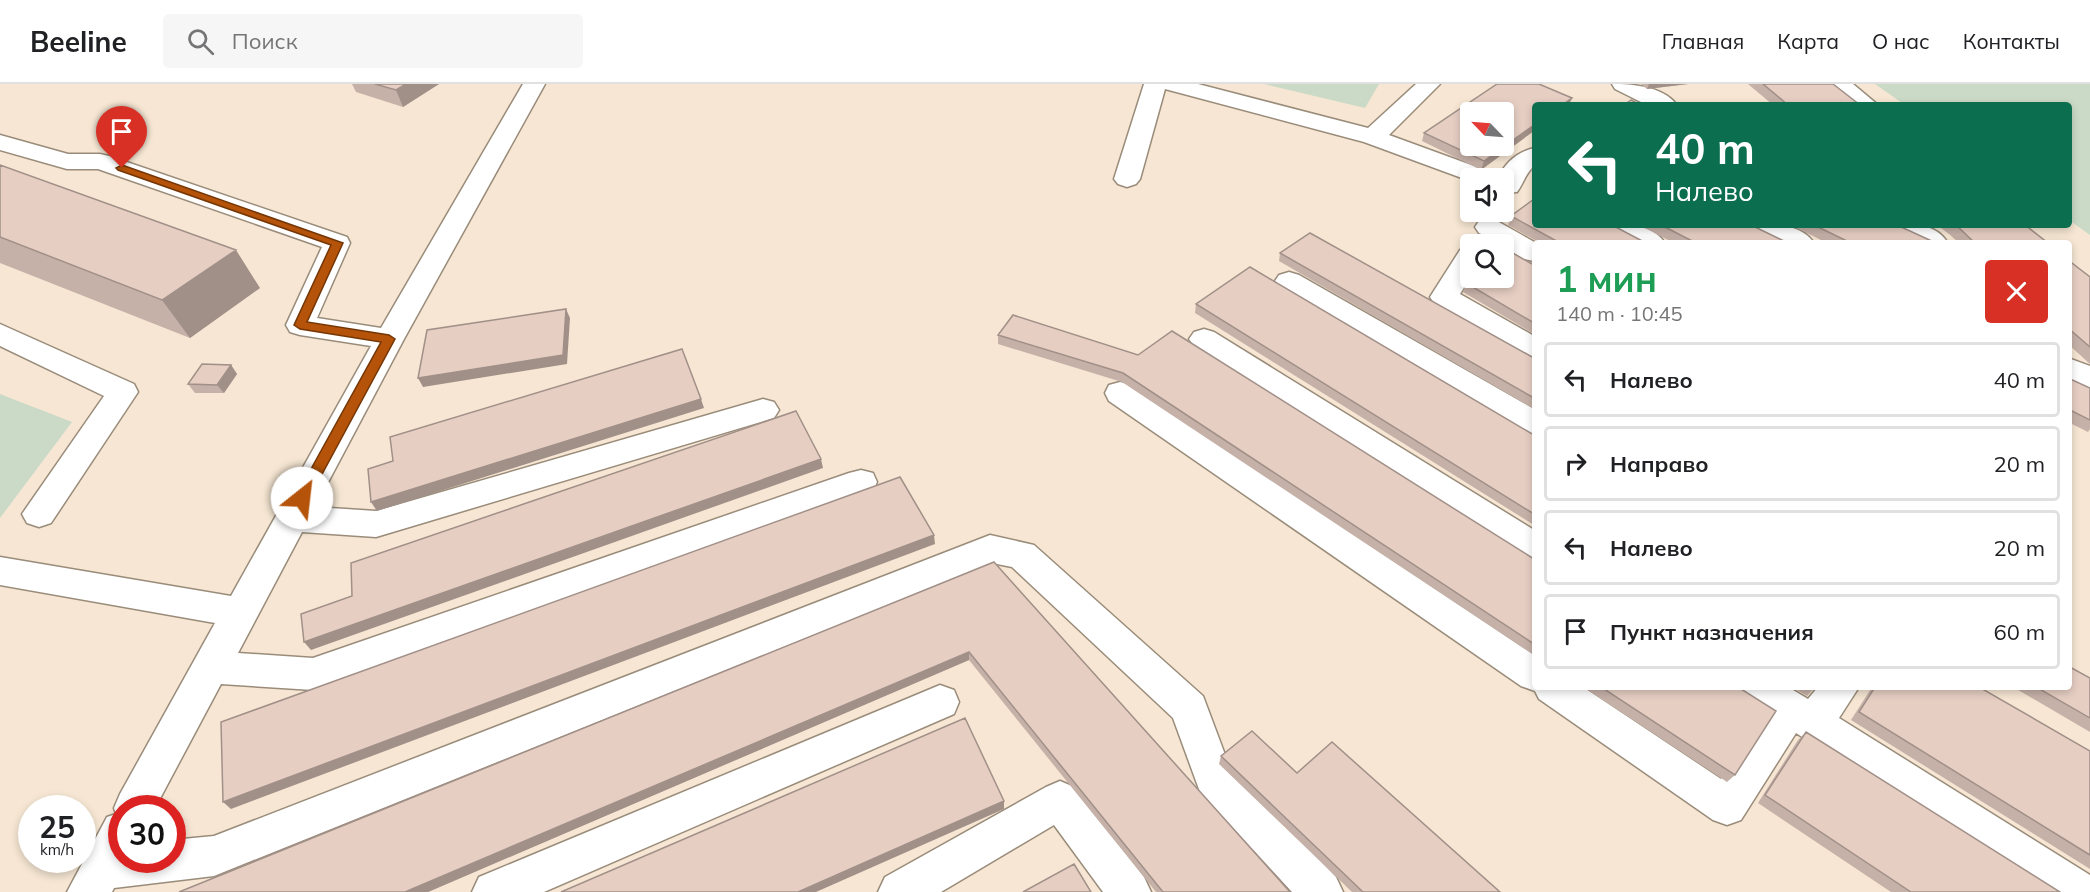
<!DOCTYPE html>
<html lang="ru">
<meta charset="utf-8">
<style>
:root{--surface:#fff;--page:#f6f6f6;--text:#202124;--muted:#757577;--line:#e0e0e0}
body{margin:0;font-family:Mulish,sans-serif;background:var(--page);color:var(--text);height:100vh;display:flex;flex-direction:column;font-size:22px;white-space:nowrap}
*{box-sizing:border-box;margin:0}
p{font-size:20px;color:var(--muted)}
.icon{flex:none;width:33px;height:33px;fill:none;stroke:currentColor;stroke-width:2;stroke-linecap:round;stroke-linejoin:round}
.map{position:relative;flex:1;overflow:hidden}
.sheet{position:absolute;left:1532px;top:156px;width:540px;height:450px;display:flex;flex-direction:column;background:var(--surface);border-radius:6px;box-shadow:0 3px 9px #0003}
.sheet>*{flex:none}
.hud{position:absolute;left:1532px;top:18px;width:540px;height:126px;border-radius:6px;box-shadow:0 3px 9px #0003;background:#0b6e4f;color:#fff;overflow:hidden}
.needle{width:39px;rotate:295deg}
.controls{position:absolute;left:1460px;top:18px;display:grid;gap:12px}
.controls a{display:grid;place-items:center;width:54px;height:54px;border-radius:6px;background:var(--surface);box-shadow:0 3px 9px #0003;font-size:30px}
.speed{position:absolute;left:18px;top:711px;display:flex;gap:12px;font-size:30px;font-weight:700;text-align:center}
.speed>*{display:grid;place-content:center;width:78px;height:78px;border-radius:50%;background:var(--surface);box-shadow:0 3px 9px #0003;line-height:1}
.speed small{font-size:15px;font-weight:400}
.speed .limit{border:9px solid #d22;background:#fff;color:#111}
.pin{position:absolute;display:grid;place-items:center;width:51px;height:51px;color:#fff;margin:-62px -26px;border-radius:50% 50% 50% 0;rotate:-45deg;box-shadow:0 0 6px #0007}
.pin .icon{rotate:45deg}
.me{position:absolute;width:66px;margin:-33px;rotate:29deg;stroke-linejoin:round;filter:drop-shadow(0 0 4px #0008)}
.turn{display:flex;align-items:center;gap:21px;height:126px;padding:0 24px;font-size:27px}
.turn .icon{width:78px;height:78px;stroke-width:2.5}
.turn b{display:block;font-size:42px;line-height:51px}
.round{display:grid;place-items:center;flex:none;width:63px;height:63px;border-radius:6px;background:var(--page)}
.overview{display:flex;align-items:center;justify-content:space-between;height:102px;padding:0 24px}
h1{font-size:36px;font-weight:700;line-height:45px;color:#1e9e55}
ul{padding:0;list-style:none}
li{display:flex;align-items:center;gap:18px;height:75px;margin:0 12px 9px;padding:0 12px;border:3px solid var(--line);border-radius:6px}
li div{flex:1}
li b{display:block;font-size:22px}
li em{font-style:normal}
header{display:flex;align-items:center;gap:36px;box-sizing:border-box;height:84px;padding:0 30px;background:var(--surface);border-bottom:2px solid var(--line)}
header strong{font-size:28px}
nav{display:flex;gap:33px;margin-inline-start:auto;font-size:21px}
.search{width:420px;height:54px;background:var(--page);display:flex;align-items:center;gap:15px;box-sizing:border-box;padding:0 21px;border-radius:6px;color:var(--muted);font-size:22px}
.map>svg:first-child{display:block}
</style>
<header>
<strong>Beeline</strong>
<div class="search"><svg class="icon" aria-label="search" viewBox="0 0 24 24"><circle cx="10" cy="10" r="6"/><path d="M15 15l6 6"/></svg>Поиск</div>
<nav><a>Главная</a><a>Карта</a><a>О нас</a><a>Контакты</a></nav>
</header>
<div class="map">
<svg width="2090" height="808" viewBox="0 0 2090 808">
<rect width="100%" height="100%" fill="#f6e6d3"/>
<path fill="#cbdac6" d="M 1264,0 L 1379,0 L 1365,24 Z
M 1875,0 L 2090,0 L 2090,151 L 2069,136 L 2068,21 L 1905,21 Z
M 0,310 L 72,338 L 0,434 Z"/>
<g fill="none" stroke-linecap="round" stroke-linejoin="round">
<defs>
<path id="minor" d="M 523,0 L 545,0 L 404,255 L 315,423 L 376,427 L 763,315 L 774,318 L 779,326 L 774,334 L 376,453 L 302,448 L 238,569 L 313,574 L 849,389 L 861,386 L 873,389 L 877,398 L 873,407 L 313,606 L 221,600 L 155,724 L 122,724 L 122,776 L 172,776 L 172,756 L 214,752 L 990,451 L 1034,461 L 1203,612 L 1230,684 L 1336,793 L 1343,808 L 1292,808 L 1200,708 L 1173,634 L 1012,483 L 992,479 L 214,792 L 114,804 L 112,808 L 67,808 L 107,733 L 116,730 L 114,724 L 120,710 L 215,539 L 0,501 L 0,473 L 231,512 L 371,262 L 300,251 L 290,248 L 286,241 L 322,163 L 98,85 L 67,85 L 0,66 L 0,51 L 68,70 L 100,70 L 109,72 L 347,153 L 350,159 L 317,234 L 381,244 Z
M 1144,0 L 1198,0 L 1368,44 L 1416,0 L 1440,0 L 1389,51 L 1493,89 L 1497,94 L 1470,94 L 1470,97 L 1364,58 L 1165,5 L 1140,95 L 1136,100 L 1127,103 L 1118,100 L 1114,95 Z
M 1612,0 C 1632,0 1663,2 1677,21 L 1647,21 L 1615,5 Z
M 1828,0 L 1853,0 L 1878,21 L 1851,21 Z
M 1534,64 L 1534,82 C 1525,90 1524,99 1517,108 L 1503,109 L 1503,94 L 1498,94 C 1505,79 1517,68 1534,64 Z
M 1488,135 L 1497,137 L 1536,159 L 1534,159 L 1534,177 L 1524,175 L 1503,163 L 1503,160 L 1479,149 L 1475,143 L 1479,137 Z
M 1606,141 C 1627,141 1652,139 1665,159 C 1644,159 1619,161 1606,141 Z
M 1752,141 C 1773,141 1801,139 1814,159 C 1793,159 1766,161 1752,141 Z
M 1895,141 C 1916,141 1935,139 1948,159 C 1927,159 1908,161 1895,141 Z
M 1470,164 L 1470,194 L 1460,210 L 1534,252 L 1534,275 L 1524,272 L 1434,219 L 1430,213 L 1460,166 Z
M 1289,188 L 1299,191 L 1534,325 L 1534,350 L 1523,347 L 1279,203 L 1275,197 L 1279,191 Z
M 0,240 L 134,300 L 138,308 L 51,439 L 39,443 L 27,439 L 22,430 L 104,312 L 0,262 Z
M 1204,245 L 1214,248 L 1534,446 L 1534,476 L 1522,473 L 1194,262 L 1189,255 L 1194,248 Z
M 2068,274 L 2090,282 L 2090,305 L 2068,297 Z
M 1120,298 L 1131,301 L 1534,571 L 1534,603 L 1583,603 L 1721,695 L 1765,629 L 1743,615 L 1737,603 L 1788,603 L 1808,615 L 1818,603 L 1859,603 L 1839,634 L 2090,791 L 2090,808 L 2040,808 L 1796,649 L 1741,736 L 1727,741 L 1713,736 L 1539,615 L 1535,607 L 1521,602 L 1109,317 L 1105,309 L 1109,301 Z
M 940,601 L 954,606 L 959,618 L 954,630 L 544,808 L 472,808 L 479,793 Z
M 1060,697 L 1074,703 L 1144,793 L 1151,808 L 1103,808 L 1054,741 L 941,808 L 878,808 L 885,793 L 1046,703 Z"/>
</defs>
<use href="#minor" stroke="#9a8c7a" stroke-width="3"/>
<use href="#minor" fill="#fff" fill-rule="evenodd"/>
</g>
<path fill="#c6b1a8" d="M 352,0 L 439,0 L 403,23 L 356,8 Z
M 1641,0 L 1688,0 L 1647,5 Z
M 1748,0 L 1833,0 L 1860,21 L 1773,21 Z
M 1572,14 L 1481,86 L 1422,57 L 1424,49 Z
M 1534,77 L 1534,88 L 1531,86 Z
M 0,81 L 260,204 L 190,254 L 0,179 Z
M 1511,132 L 1646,159 L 1540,159 L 1508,141 Z
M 1639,141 L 1751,141 L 1788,159 L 1674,159 Z
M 1791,141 L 1897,141 L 1936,159 L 1827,159 Z
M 1937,141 L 2025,141 L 2048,159 L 1959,159 L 1949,150 Z
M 1280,169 L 1534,274 L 1534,325 L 1279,177 Z
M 2068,176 L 2090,193 L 2090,280 L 2068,260 Z
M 1534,181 L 1534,250 L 1463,208 L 1466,199 Z
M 1196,220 L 1534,351 L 1534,441 L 1195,229 Z
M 1013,231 L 1534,475 L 1534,571 L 1122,298 L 998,260 L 998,251 Z
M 231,281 L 237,290 L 224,309 L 195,309 L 188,300 Z
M 2068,294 L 2090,304 L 2090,345 L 2088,348 L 2068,338 Z
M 994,478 L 1290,808 L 1156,808 L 969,576 L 428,808 L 179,808 Z
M 2090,594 L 2090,648 L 2013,603 L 2068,603 Z
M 1583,603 L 1738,603 L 1735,691 L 1727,698 Z
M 1792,603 L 1815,603 L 1807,612 Z
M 1872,603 L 1979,603 L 2090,667 L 2090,785 L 1851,636 Z
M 1806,648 L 2060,808 L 1891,808 L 1758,719 L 1798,656 Z
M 1221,672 L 1297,689 L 1500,808 L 1352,808 L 1219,680 Z"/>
<path fill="#a19088" d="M 406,0 L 439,0 L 403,23 L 396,6 Z
M 1649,0 L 1688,0 L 1647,5 Z
M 1572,14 L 1569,21 L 1562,21 Z
M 1534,41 L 1534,47 L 1481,86 L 1484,77 Z
M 236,166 L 260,204 L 190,254 L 162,216 Z
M 566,225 L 570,234 L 567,280 L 423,303 L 418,294 Z
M 231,281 L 237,290 L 224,309 L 217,301 Z
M 701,315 L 704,324 L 377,427 L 371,418 Z
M 821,375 L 823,384 L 311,566 L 304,558 Z
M 934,451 L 935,460 L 231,725 L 223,718 Z
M 969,568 L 969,576 L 428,808 L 405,808 Z
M 1004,717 L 1004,725 L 816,808 L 798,808 Z"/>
<path fill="#e6cec3" stroke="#a19088" stroke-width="1.5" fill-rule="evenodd" d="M 375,0 L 406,0 L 396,6 Z
M 1497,0 L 1539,0 L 1572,14 L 1562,21 L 1534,21 L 1534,41 L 1484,77 L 1424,49 ZM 1470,28 L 1503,28 L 1503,62 L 1470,62 Z
M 1763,0 L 1833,0 L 1860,21 L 1788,21 Z
M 1631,16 L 1641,21 L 1624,21 Z
M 0,81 L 236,166 L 162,216 L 0,153 Z
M 1534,115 L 1534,141 L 1612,141 L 1646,159 L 1560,159 L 1511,132 Z
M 1661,141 L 1751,141 L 1788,159 L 1696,159 Z
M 1814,141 L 1897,141 L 1936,159 L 1851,159 Z
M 1956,141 L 2025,141 L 2048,159 L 1975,159 Z
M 1310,149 L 1534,274 L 1534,314 L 1280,169 Z
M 1509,167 L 1534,181 L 1534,239 L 1466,199 L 1474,194 L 1503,194 L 1503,172 Z
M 2068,176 L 2090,193 L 2090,263 L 2068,244 Z
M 1250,183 L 1534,351 L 1534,430 L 1196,220 Z
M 566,225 L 563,271 L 418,294 L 427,246 Z
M 1013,231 L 1138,271 L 1172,247 L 1534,475 L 1534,560 L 1123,289 L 998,251 Z
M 682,265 L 701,315 L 371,418 L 368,385 L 393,377 L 390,353 Z
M 202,280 L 231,281 L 217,301 L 188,300 Z
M 2068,294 L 2090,304 L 2090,336 L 2068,325 Z
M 796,327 L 821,375 L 304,558 L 301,530 L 352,512 L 351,479 Z
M 900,393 L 934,451 L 223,718 L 221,638 Z
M 994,478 L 1290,808 L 1163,808 L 969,568 L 405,808 L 179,808 Z
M 2068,582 L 2090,594 L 2090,634 L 2036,603 L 2068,603 Z
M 1601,603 L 1738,603 L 1776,627 L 1735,691 Z
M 1875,603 L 1979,603 L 2090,667 L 2090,771 L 1859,628 Z
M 965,634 L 1004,717 L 798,808 L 561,808 Z
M 1252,647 L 1297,689 L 1332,658 L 1500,808 L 1363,808 L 1221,672 Z
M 1806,648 L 2060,808 L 1911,808 L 1765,711 Z
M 1074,780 L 1091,808 L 1023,808 Z"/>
<path fill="#b45309" stroke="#753606" stroke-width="1.5" d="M 122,81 L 343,159 L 307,238 L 389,251 L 395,255 L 307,418 L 297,418 L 295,414 L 381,258 L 300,245 L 294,241 L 331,161 L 118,86 L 116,84 Z"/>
</svg>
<div class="controls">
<a><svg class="needle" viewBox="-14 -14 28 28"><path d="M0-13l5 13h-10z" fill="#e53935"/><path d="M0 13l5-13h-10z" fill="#757577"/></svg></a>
<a><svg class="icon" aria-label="sound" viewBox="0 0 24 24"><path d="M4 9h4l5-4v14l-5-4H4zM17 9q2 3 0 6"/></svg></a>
<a><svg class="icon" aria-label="search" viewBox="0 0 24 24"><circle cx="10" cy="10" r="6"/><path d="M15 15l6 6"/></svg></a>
</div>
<div class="speed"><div>25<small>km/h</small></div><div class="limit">30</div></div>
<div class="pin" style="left:122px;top:84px;background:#d93025"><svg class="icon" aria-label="arrive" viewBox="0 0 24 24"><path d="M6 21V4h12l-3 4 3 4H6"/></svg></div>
<svg class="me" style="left:302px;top:414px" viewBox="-20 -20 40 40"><circle r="19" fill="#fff"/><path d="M0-13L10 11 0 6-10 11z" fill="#b45309"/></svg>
<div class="hud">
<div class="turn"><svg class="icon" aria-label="left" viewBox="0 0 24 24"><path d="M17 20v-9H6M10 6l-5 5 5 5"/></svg><div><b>40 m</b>Налево</div></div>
</div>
<section class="sheet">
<div class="overview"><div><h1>1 мин</h1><p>140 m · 10:45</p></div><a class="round" style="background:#d93025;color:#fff"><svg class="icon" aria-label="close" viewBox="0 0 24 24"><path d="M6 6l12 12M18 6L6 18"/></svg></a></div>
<ul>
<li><svg class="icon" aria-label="left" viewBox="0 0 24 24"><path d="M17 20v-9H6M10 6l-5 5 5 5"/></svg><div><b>Налево</b></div><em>40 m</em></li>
<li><svg class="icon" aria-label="right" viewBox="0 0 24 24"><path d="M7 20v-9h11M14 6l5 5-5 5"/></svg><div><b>Направо</b></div><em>20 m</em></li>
<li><svg class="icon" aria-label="left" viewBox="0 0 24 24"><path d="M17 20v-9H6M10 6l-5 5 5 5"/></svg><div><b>Налево</b></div><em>20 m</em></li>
<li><svg class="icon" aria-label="arrive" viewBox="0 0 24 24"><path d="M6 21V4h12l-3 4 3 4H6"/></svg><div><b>Пункт назначения</b></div><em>60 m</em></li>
</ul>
</section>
</div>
